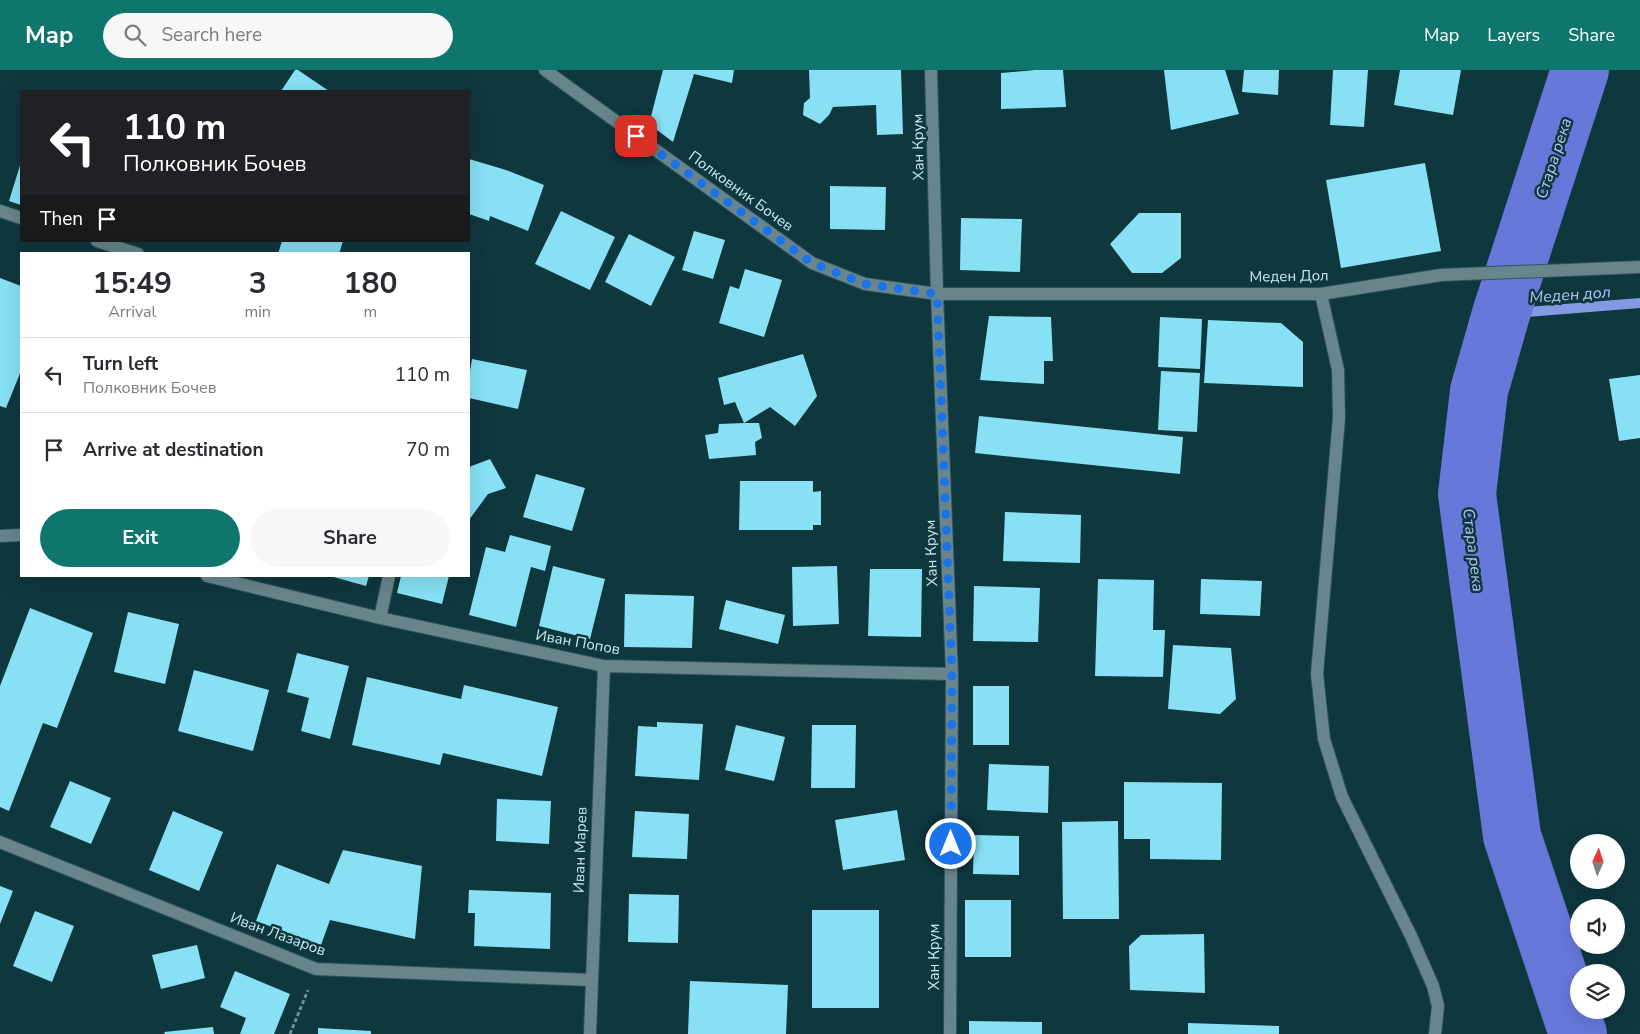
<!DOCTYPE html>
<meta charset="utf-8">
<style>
:root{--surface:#fff;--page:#f7f7f7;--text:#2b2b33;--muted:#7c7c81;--line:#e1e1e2;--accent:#0f766e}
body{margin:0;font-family:"Nunito Sans",sans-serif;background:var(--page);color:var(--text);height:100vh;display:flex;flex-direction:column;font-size:19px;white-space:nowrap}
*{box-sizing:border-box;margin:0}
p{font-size:16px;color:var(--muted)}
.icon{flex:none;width:28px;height:28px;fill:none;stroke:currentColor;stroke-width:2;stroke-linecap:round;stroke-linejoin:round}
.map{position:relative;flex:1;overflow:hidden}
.drawer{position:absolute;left:20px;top:182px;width:450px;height:325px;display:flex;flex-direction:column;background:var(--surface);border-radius:0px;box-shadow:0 5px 20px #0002}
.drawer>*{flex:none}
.hud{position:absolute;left:20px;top:20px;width:450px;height:152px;border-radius:0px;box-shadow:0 5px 20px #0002;background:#202124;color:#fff;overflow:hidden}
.needle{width:32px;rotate:3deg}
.buttons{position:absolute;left:1570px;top:764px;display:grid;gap:10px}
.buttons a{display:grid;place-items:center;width:55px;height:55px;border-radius:50%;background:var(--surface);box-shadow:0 5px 20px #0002;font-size:25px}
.pin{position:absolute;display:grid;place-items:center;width:42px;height:42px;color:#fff;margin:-21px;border-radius:10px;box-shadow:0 2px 8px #0006}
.me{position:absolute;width:55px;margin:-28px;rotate:0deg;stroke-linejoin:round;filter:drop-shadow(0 0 4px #0008)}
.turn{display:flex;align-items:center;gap:18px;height:105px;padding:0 20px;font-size:22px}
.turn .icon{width:65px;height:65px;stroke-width:2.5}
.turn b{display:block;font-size:35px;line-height:42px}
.then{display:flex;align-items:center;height:48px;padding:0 20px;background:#0003;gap:10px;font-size:19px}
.eta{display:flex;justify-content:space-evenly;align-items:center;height:85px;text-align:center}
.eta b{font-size:30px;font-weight:700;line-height:35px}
.action{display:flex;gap:10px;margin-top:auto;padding:10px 20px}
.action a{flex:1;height:58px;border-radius:30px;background:var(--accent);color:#fff;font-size:20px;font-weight:700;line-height:58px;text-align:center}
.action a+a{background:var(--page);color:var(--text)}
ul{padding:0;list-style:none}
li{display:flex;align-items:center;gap:15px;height:75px;padding:0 20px;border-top:1px solid var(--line)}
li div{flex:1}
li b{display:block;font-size:19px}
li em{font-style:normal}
header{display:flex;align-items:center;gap:30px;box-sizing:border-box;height:70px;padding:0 25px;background:var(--accent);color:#fff}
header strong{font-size:24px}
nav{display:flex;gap:28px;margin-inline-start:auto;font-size:18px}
.search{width:350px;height:45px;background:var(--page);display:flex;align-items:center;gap:12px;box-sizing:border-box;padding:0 18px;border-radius:28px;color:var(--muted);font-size:19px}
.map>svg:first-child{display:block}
</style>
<header>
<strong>Map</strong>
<div class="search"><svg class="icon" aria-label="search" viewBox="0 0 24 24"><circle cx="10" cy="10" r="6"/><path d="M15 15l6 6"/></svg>Search here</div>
<nav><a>Map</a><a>Layers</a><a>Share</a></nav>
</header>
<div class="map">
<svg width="1640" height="964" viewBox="0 0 1640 964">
<rect width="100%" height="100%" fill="#0f373e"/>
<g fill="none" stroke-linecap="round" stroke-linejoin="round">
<path stroke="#849ae2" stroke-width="10" d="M 1501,244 L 1640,233"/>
<path stroke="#6778db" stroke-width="58" d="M 1578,964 L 1512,766 L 1467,424 L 1479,321 L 1501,244 L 1580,0"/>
</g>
<path fill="#87e0f4" d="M 295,0 L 298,0 L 329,21 L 281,21 Z
M 663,0 L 734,0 L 732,13 L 694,4 L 673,72 L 649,54 Z
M 809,0 L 901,0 L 903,64 L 877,65 L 876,35 L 833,37 L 829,45 L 820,54 L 803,45 L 804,33 L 810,28 Z
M 1035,0 L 1063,0 L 1066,37 L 1001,39 L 1001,3 Z
M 1164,0 L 1225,0 L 1239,44 L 1171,60 Z
M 1244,0 L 1279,0 L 1278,25 L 1242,22 Z
M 1333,0 L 1368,0 L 1364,57 L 1330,55 Z
M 1400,0 L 1461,0 L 1453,45 L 1394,35 Z
M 469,89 L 506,100 L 544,115 L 528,161 L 490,146 L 489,151 L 469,144 Z
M 21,92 L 21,135 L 9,131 Z
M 1425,93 L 1441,181 L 1341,198 L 1326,110 Z
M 830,116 L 886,117 L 885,160 L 830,159 Z
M 561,141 L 615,167 L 590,220 L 535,194 Z
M 1139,143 L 1181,143 L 1181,188 L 1162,203 L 1132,203 L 1110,174 Z
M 961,148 L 1022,149 L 1020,202 L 960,200 Z
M 694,161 L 725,170 L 713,209 L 682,200 Z
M 629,164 L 675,187 L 651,236 L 605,212 Z
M 282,171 L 343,171 L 339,184 L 278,184 Z
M 745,199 L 782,210 L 764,267 L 719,253 L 730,216 L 739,219 Z
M 0,208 L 21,216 L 21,301 L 6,338 L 0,336 Z
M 989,246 L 1051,247 L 1053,291 L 1044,291 L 1044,314 L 980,310 Z
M 1160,247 L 1202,249 L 1200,299 L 1158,297 Z
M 1208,250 L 1281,253 L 1303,272 L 1303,317 L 1204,313 Z
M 803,284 L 817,326 L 795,356 L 770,337 L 744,353 L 735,332 L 724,335 L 718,308 Z
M 472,289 L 527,300 L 518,339 L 469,328 L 469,307 Z
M 1161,301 L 1200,303 L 1197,362 L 1158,360 Z
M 1640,305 L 1640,368 L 1619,371 L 1609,309 Z
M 979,346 L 1183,367 L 1180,404 L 975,383 Z
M 744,353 L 759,353 L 762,368 L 755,372 L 756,385 L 709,389 L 705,365 L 718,363 L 719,354 Z
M 490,389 L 506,418 L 488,424 L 469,450 L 469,397 Z
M 536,404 L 585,418 L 572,461 L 523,447 Z
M 740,411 L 813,411 L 813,422 L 821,421 L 821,455 L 813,455 L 813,460 L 739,460 Z
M 1005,442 L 1081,445 L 1080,493 L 1003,491 Z
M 510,465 L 551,476 L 545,501 L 531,497 L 516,557 L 469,545 L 486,477 L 505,482 Z
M 553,496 L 605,509 L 590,569 L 539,556 Z
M 837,496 L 839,554 L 793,556 L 792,497 Z
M 870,499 L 922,499 L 921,567 L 868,566 Z
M 330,506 L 369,506 L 366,516 Z
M 401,506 L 449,506 L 442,534 L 397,523 Z
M 1098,509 L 1154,510 L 1153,560 L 1165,560 L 1163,607 L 1095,606 Z
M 1201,509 L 1262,511 L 1260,546 L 1200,544 Z
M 974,516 L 1040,518 L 1038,572 L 973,571 Z
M 625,524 L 694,526 L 692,578 L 624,577 Z
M 726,530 L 785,545 L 778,574 L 719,559 Z
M 30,538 L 93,563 L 57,658 L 43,653 L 9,741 L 0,737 L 0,616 Z
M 128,542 L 179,554 L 165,614 L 114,602 Z
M 1173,575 L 1231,578 L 1236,629 L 1220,644 L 1168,639 Z
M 297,583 L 349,596 L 330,669 L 301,661 L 309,628 L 287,622 Z
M 194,600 L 269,620 L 253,681 L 178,661 Z
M 367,607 L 461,629 L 464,615 L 558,637 L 542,706 L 443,683 L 440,695 L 352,675 Z
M 973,616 L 1009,616 L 1009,675 L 973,675 Z
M 657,652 L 703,654 L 699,710 L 635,706 L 638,656 L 657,657 Z
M 736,655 L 785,667 L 774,711 L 725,700 Z
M 812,655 L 856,655 L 855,718 L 811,718 Z
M 989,694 L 1049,696 L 1048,743 L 987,740 Z
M 70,711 L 111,728 L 91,774 L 50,757 Z
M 1124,712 L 1222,713 L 1221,790 L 1150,789 L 1150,769 L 1124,769 Z
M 497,729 L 551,731 L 549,774 L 496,771 Z
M 897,740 L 905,790 L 843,800 L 835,750 Z
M 173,741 L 223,762 L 199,821 L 149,800 Z
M 635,741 L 689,744 L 687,789 L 632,787 Z
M 1118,751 L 1119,849 L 1063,849 L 1062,752 Z
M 974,765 L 1019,766 L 1019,805 L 973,804 Z
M 343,780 L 422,796 L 415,869 L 330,850 L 321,875 L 256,851 L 277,794 L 329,814 Z
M 0,816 L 13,821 L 0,854 Z
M 469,820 L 551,823 L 550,879 L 474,876 L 475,843 L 468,843 Z
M 629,824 L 679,825 L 678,873 L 628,872 Z
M 965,830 L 1011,830 L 1011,887 L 965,887 Z
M 812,840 L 879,840 L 879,938 L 812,938 Z
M 35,841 L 74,856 L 52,912 L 13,896 Z
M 1204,864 L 1205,923 L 1130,920 L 1129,876 L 1141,865 Z
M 197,875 L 205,908 L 161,919 L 152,885 Z
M 235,901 L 290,924 L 274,964 L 240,964 L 246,948 L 220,937 Z
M 690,911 L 788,915 L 786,964 L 688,964 Z
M 969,951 L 1042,952 L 1042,964 L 969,964 Z
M 1188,953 L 1279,956 L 1279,964 L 1188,964 Z
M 213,957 L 214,964 L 165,964 L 164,962 Z
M 318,958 L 371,961 L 371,964 L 318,964 Z"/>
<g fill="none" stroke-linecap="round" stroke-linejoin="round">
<defs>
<path id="minor" d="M 545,0 L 812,193 L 865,214 L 937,224 L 1321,224 L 1441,205 L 1640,197
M 931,0 L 937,224 L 952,604 L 950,964
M 0,141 L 21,148
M 97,171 L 138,184
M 1321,224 L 1338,300 L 1339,348 L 1317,604 L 1324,669 L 1342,727 L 1411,866 L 1433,916 L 1438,936 L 1435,964
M 0,466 L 21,465
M 207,506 L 380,548 L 604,596 L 952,604
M 380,548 L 389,506
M 0,772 L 316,899 L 591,910
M 590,964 L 604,596"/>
</defs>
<use href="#minor" stroke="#2d545b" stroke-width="14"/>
<path stroke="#6d929a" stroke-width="3" stroke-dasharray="4 2.5" stroke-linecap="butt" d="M 290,964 L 308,920"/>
<use href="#minor" stroke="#68858b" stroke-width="12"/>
</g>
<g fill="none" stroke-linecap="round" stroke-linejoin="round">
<path stroke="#1a73e8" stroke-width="9" stroke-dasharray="0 16.2" d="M 636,66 L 812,193 L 865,214 L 937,224 L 952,604 L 951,774"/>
</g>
<g text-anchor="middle" stroke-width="5" stroke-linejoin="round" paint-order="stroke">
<g font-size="15" fill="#c8ebf3" stroke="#0f373e">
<text transform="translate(918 77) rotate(-91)" y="5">Хан Крум</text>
<text transform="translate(741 121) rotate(36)" y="5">Полковник Бочев</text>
<text transform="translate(1289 206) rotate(-1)" y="5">Меден Дол</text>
<text transform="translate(931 483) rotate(-92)" y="5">Хан Крум</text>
<text transform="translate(578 572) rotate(10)" y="5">Иван Попов</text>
<text transform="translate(580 780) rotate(-88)" y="5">Иван Марев</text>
<text transform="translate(278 864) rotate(20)" y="5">Иван Лазаров</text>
<text transform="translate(934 887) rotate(-90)" y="5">Хан Крум</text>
</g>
<g font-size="16" font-style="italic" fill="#b6c3f5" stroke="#0f373e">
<text transform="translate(1553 88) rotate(-72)" y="6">Стара река</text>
<text transform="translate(1570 224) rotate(-4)" y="6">Меден дол</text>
<text transform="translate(1474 480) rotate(83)" y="6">Стара река</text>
</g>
</g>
</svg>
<div class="buttons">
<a><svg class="needle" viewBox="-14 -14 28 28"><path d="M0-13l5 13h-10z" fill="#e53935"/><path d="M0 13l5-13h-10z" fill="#7c7c81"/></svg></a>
<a><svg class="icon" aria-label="sound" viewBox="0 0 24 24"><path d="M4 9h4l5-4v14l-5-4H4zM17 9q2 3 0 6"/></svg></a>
<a><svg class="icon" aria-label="layers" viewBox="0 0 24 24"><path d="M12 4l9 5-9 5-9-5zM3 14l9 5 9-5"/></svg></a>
</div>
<div class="pin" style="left:636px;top:66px;background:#d93025"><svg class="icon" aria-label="arrive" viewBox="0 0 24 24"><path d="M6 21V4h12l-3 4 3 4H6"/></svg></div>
<svg class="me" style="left:951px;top:774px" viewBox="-20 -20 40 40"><circle r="17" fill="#1a73e8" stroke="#fff" stroke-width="3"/><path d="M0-11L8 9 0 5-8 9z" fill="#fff"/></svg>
<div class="hud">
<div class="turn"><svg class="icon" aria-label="left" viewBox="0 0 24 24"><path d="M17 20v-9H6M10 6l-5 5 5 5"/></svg><div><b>110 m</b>Полковник Бочев</div></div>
<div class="then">Then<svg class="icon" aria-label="arrive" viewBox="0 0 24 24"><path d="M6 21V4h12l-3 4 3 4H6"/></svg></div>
</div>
<section class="drawer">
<div class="eta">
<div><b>15:49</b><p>Arrival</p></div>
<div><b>3</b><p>min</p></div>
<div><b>180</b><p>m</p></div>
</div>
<ul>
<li><svg class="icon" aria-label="left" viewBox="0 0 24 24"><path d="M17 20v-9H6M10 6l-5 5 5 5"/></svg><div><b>Turn left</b><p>Полковник Бочев</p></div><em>110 m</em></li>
<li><svg class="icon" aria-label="arrive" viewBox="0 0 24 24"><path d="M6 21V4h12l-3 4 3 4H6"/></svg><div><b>Arrive at destination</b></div><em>70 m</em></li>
</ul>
<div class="action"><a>Exit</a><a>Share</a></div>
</section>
</div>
